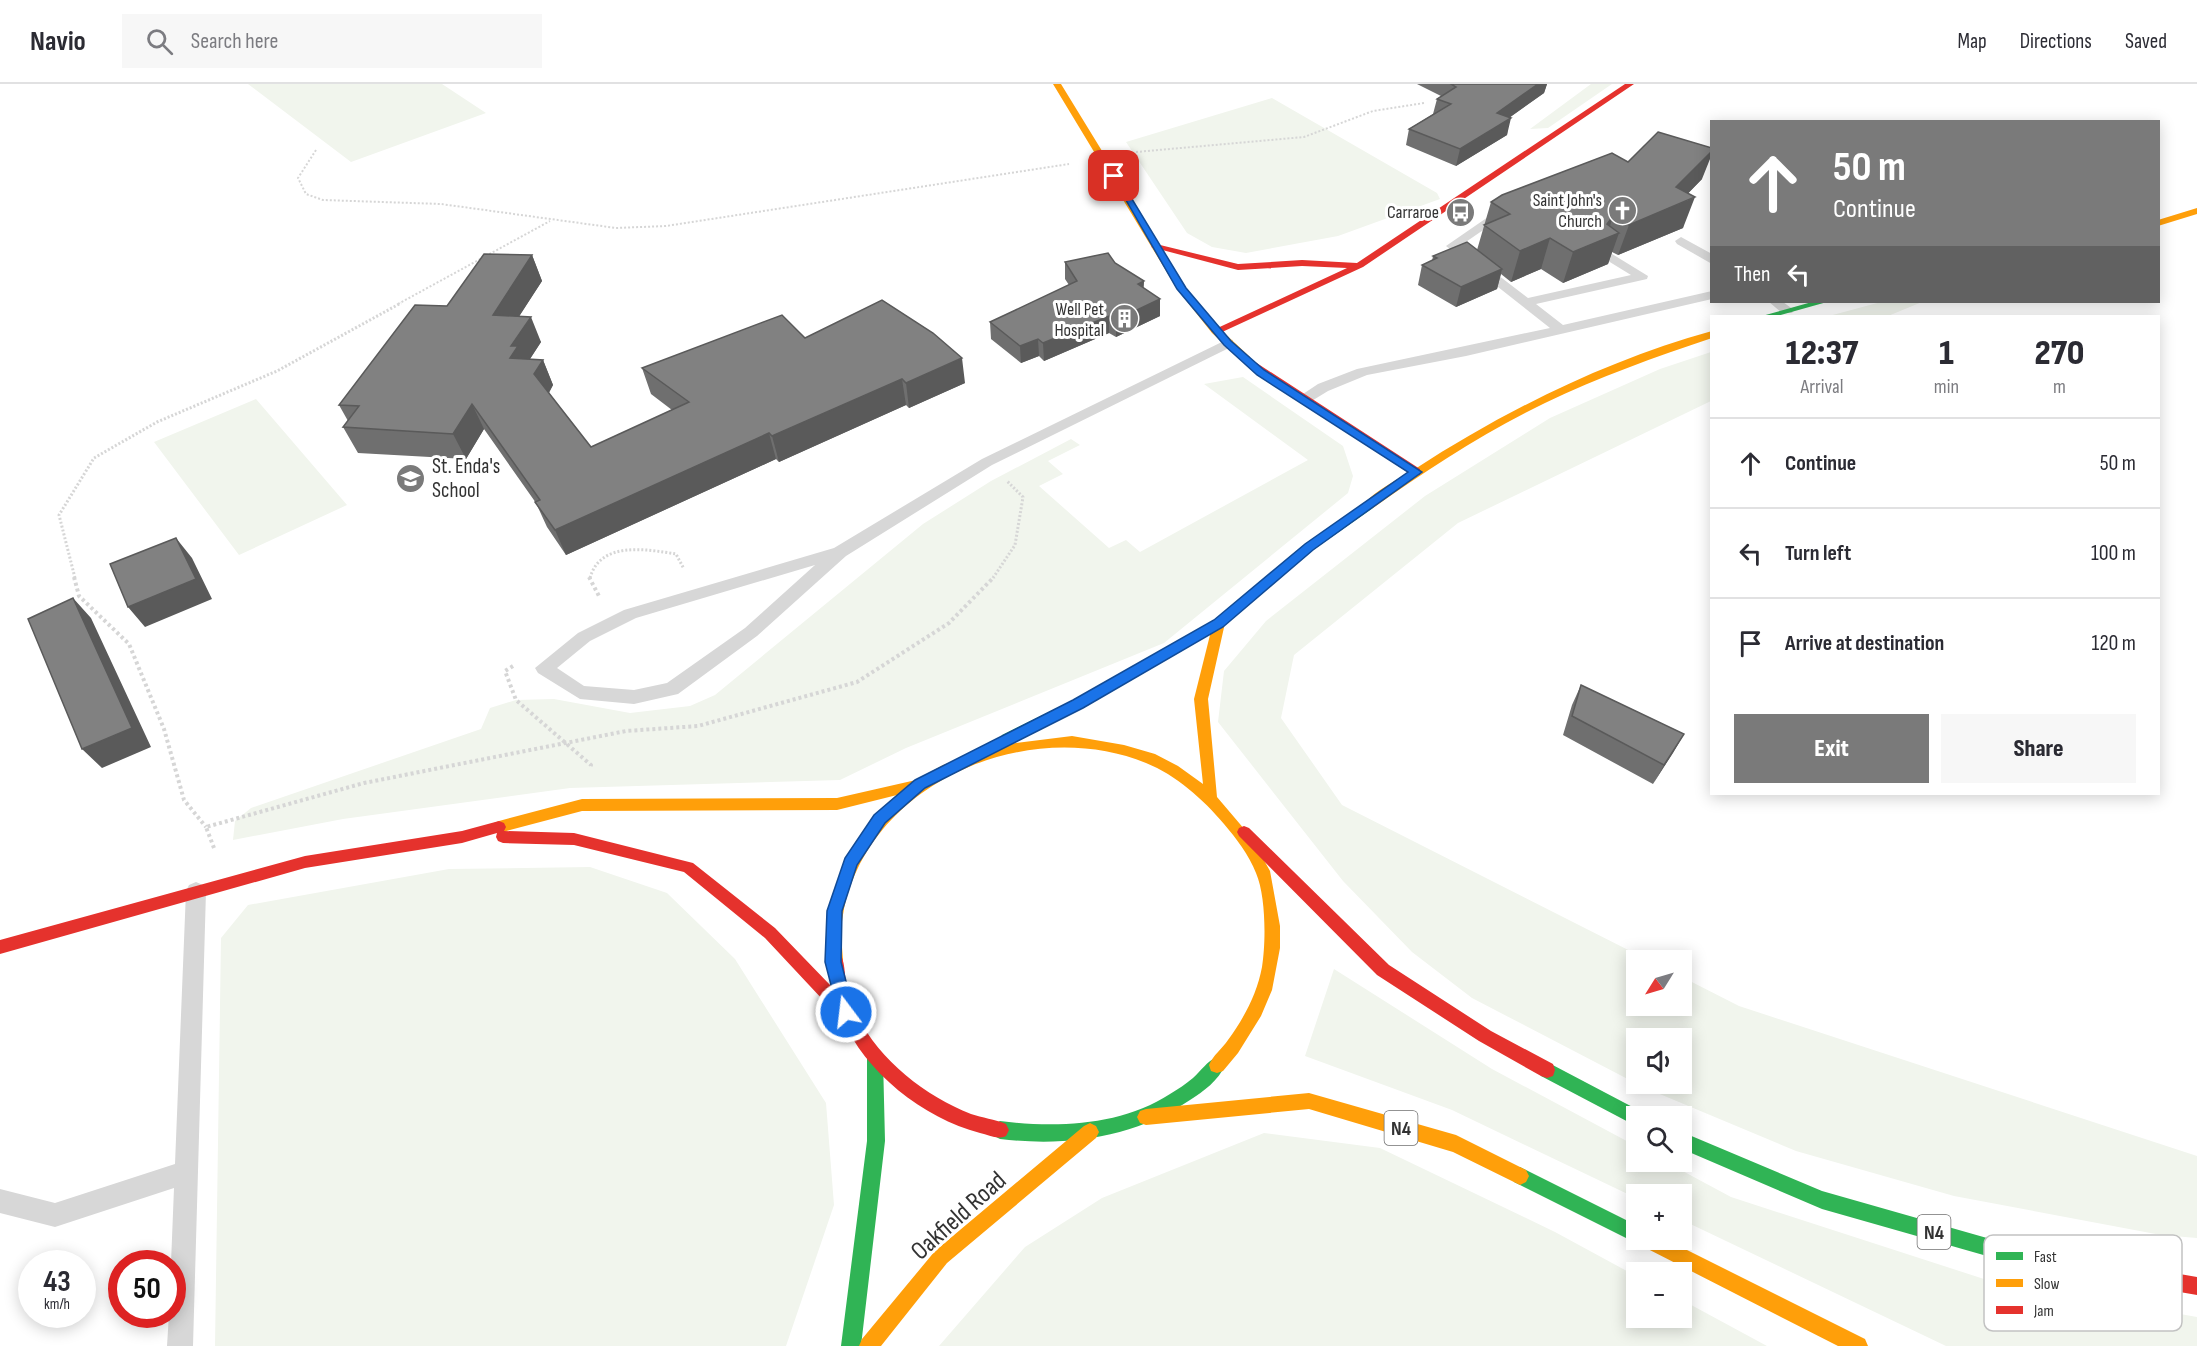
<!DOCTYPE html>
<meta charset="utf-8">
<style>
:root{--surface:#fff;--page:#f7f7f7;--text:#2b2b33;--muted:#7c7c81;--line:#e1e1e2;--accent:#7a7a7a}
body{margin:0;font-family:"Sofia Sans Condensed",sans-serif;background:var(--page);color:var(--text);height:100vh;display:flex;flex-direction:column;font-size:22px;white-space:nowrap}
*{box-sizing:border-box;margin:0}
p{font-size:20px;color:var(--muted)}
.icon{flex:none;width:33px;height:33px;fill:none;stroke:currentColor;stroke-width:2;stroke-linecap:round;stroke-linejoin:round}
.map{position:relative;flex:1;overflow:hidden}
.drawer{position:absolute;left:1710px;top:231px;width:450px;height:480px;display:flex;flex-direction:column;background:var(--surface);border-radius:0px;box-shadow:0 3px 15px #0003}
.drawer>*{flex:none}
.hud{position:absolute;left:1710px;top:36px;width:450px;height:183px;border-radius:0px;box-shadow:0 3px 15px #0003;background:#7a7a7a;color:#fff;overflow:hidden}
.needle{width:39px;rotate:233deg}
.buttons{position:absolute;left:1626px;top:866px;display:grid;gap:12px}
.buttons a{display:grid;place-items:center;width:66px;height:66px;border-radius:0px;background:var(--surface);box-shadow:0 3px 15px #0003;font-size:30px}
.speed{position:absolute;left:18px;top:1166px;display:flex;gap:12px;font-size:30px;font-weight:700;text-align:center}
.speed>*{display:grid;place-content:center;width:78px;height:78px;border-radius:50%;background:var(--surface);box-shadow:0 3px 15px #0003;line-height:1}
.speed small{font-size:15px;font-weight:400}
.speed .limit{border:9px solid #d22;background:#fff;color:#111}
.pin{position:absolute;display:grid;place-items:center;width:51px;height:51px;color:#fff;margin:-26px;border-radius:12px;box-shadow:0 3px 9px #0006}
.me{position:absolute;width:66px;margin:-33px;rotate:345deg;stroke-linejoin:round;filter:drop-shadow(0 0 4px #0008)}
.turn{display:flex;align-items:center;gap:21px;height:126px;padding:0 24px;font-size:27px}
.turn .icon{width:78px;height:78px;stroke-width:2.5}
.turn b{display:block;font-size:42px;line-height:51px}
.then{display:flex;align-items:center;height:57px;padding:0 24px;background:#0003;gap:12px;font-size:22px}
.eta{display:flex;justify-content:space-evenly;align-items:center;height:102px;text-align:center}
.eta b{font-size:36px;font-weight:800;line-height:42px}
.button{display:flex;gap:12px;margin-top:auto;padding:12px 24px}
.button a{flex:1;height:69px;border-radius:0px;background:var(--accent);color:#fff;font-size:24px;font-weight:800;line-height:69px;text-align:center}
.button a+a{background:var(--page);color:var(--text)}
ul{padding:0;list-style:none}
li{display:flex;align-items:center;gap:18px;height:90px;padding:0 24px;border-top:2px solid var(--line)}
li div{flex:1}
li b{display:block;font-size:22px}
li em{font-style:normal}
header{display:flex;align-items:center;gap:36px;box-sizing:border-box;height:84px;padding:0 30px;background:var(--surface);border-bottom:2px solid var(--line)}
header strong{font-size:28px}
nav{display:flex;gap:33px;margin-inline-start:auto;font-size:21px}
.search{width:420px;height:54px;background:var(--page);display:flex;align-items:center;gap:15px;box-sizing:border-box;padding:0 21px;border-radius:0px;color:var(--muted);font-size:22px}
.map>svg:first-child{display:block}
</style>
<header>
<strong>Navio</strong>
<div class="search"><svg class="icon" aria-label="search" viewBox="0 0 24 24"><circle cx="10" cy="10" r="6"/><path d="M15 15l6 6"/></svg>Search here</div>
<nav><a>Map</a><a>Directions</a><a>Saved</a></nav>
</header>
<div class="map">
<svg width="2197" height="1262" viewBox="0 0 2197 1262">
<rect width="100%" height="100%" fill="#fff"/>
<path fill="#f1f5ed" fill-rule="evenodd" d="M 248,0 L 442,0 L 486,29 L 351,78 Z
M 1591,0 L 1612,0 L 1548,44 L 1530,45 Z
M 1272,14 L 1437,109 L 1440,115 L 1338,152 L 1246,169 L 1212,163 L 1187,149 L 1126,58 Z
M 1881,218 L 1922,218 L 1888,232 L 1829,232 Z
M 1711,268 L 1711,317 L 1458,439 L 1294,571 L 1281,634 L 1342,721 L 1648,876 L 1636,876 L 1636,921 L 1682,921 L 1682,893 L 1739,922 L 2197,1072 L 2197,1154 L 2161,1151 L 1954,1112 L 1796,1067 L 1643,1003 L 1472,914 L 1412,868 L 1343,797 L 1218,638 L 1224,587 L 1266,537 L 1425,412 L 1550,334 L 1660,285 ZM 1636,954 L 1682,954 L 1682,999 L 1636,999 Z
M 1243,293 L 1343,362 L 1353,392 L 1348,409 L 1164,559 L 906,664 L 840,696 L 570,704 L 343,735 L 233,756 L 235,737 L 251,724 L 481,645 L 490,624 L 516,616 L 554,615 L 630,629 L 690,622 L 715,611 L 923,440 L 991,397 L 1071,355 L 1080,361 L 1048,377 L 1063,390 L 1039,402 L 1109,464 L 1126,456 L 1140,468 L 1308,376 L 1204,300 Z
M 256,315 L 347,421 L 239,471 L 154,358 Z
M 590,783 L 667,809 L 735,875 L 826,1019 L 834,1121 L 786,1262 L 215,1262 L 221,854 L 248,821 L 449,785 Z
M 1334,885 L 1492,985 L 1636,1062 L 1636,1077 L 1664,1077 L 1731,1113 L 1984,1195 L 2197,1233 L 2197,1262 L 1946,1262 L 1682,1136 L 1682,1110 L 1636,1110 L 1636,1114 L 1452,1026 L 1305,972 Z
M 1264,1049 L 1380,1064 L 1555,1148 L 1636,1192 L 1636,1233 L 1682,1233 L 1682,1216 L 1767,1262 L 939,1262 L 1025,1163 L 1102,1114 Z"/>
<g fill="none" stroke-linecap="round" stroke-linejoin="round">
<path stroke="#d6d6d6" stroke-width="2" stroke-dasharray="2 2" stroke-linecap="butt" d="M 316,66 L 298,94 L 306,110 L 323,116 L 441,120 L 616,144 L 666,142 L 1069,80
M 1136,68 L 1304,53 L 1373,27 L 1424,19
M 398,220 L 550,137"/>
<path stroke="#d6d6d6" stroke-width="3" stroke-dasharray="2 2" stroke-linecap="butt" d="M 75,494 L 59,431 L 94,374 L 157,338 L 277,287 L 401,219
M 590,494 C 600,457 646,465 676,470 L 684,485
M 993,494 L 1015,461 L 1023,413 L 1007,397"/>
<path stroke="#d6d6d6" stroke-width="4" stroke-dasharray="3 3" stroke-linecap="butt" d="M 74,493 L 79,512 L 129,560 L 164,645 L 184,716 L 206,743
M 589,493 L 600,514
M 513,582 L 505,587 L 516,616 L 591,681 L 590,684
M 214,764 L 206,743 L 364,699 L 626,647 L 698,642 L 857,598 L 949,539 L 994,493"/>
<path fill="#d7d7d7" fill-rule="evenodd" d="M 1501,124 L 1507,128 L 1505,131 L 1460,162 L 1528,214 L 1631,191 L 1600,172 L 1598,169 L 1604,165 L 1648,192 L 1647,195 L 1536,220 L 1563,241 L 1712,207 L 1712,215 L 1466,272 L 1367,291 L 1328,307 L 1310,318 L 1300,318 L 1300,312 L 1318,300 L 1357,285 L 1550,244 L 1446,162 Z
M 1681,153 L 1712,170 L 1712,180 L 1677,160 L 1675,157 Z
M 1769,218 L 1783,218 L 1794,226 L 1792,229 L 1782,229 Z
M 1228,255 L 1233,256 L 1233,262 L 992,381 L 846,472 L 757,552 L 678,610 L 634,620 L 580,615 L 538,589 L 535,584 L 578,549 L 624,526 L 834,464 L 982,375 ZM 815,481 L 745,544 L 667,599 L 634,606 L 584,602 L 557,584 L 590,557 L 636,534 Z
M 196,798 L 203,801 L 206,807 L 193,1262 L 167,1262 L 169,1230 L 172,1230 L 171,1179 L 174,1104 L 55,1143 L 0,1129 L 0,1105 L 55,1119 L 175,1080 L 186,807 L 189,801 Z"/>
<path fill="#30b455" fill-rule="evenodd" d="M 1812,218 L 1827,218 L 1777,232 L 1762,232 Z
M 1369,417 L 1375,421 L 1373,424 L 1313,466 L 1223,542 L 1083,624 L 1012,659 L 1002,659 L 1000,655 L 1002,651 L 1073,616 L 1215,536 L 1305,460 Z
M 875,967 L 881,969 L 883,975 L 885,1057 L 861,1262 L 841,1262 L 867,1057 L 867,975 L 869,969 Z
M 1217,973 L 1223,975 L 1225,981 C 1219,996 1203,1008 1190,1016 C 1134,1054 1066,1063 1000,1055 L 994,1052 L 991,1046 L 994,1040 L 1000,1037 C 1056,1044 1121,1042 1170,1010 C 1178,1005 1186,1000 1193,994 C 1201,987 1207,977 1217,973 Z
M 1547,978 L 1642,1028 L 1644,1032 L 1636,1032 L 1636,1042 L 1541,992 L 1539,986 L 1541,980 Z
M 1682,1048 L 1822,1107 L 2008,1160 L 2053,1168 L 2059,1171 L 2062,1177 L 2059,1183 L 2053,1186 L 2008,1178 L 1822,1125 L 1682,1065 Z
M 1520,1083 L 1636,1141 L 1636,1155 L 1642,1156 L 1636,1159 L 1514,1098 L 1511,1092 L 1514,1086 Z"/>
<path fill="#ff9f0a" fill-rule="evenodd" d="M 1053,0 L 1061,0 L 1186,204 L 1220,245 L 1250,273 L 1250,277 L 1242,277 L 1212,249 L 1177,205 Z
M 2197,124 L 2197,130 L 2158,142 L 2158,136 Z
M 1712,247 L 1712,254 C 1655,273 1599,293 1545,319 C 1485,348 1428,385 1373,424 L 1365,424 L 1363,421 C 1375,406 1399,395 1415,385 C 1506,326 1607,276 1712,247 Z
M 1219,534 L 1225,539 L 1208,615 L 1217,713 L 1251,753 L 1270,787 L 1280,842 L 1280,864 L 1272,906 L 1261,932 L 1238,969 L 1223,987 L 1217,989 L 1211,987 L 1209,981 C 1213,971 1222,965 1228,956 C 1244,934 1257,910 1262,883 C 1266,858 1266,812 1256,789 C 1249,771 1236,754 1224,740 C 1203,715 1176,691 1146,679 C 1027,631 866,699 843,831 C 840,846 842,861 843,876 L 841,881 L 835,883 L 829,881 C 826,874 827,866 826,858 C 824,809 858,741 897,711 L 837,726 L 582,727 L 499,749 L 494,747 L 492,743 L 494,739 L 499,737 L 582,715 L 837,714 L 916,696 L 943,681 L 977,668 L 1008,660 L 1072,652 L 1124,661 L 1155,670 L 1178,682 L 1203,700 L 1194,615 L 1213,539 Z
M 1309,1009 L 1456,1051 L 1526,1086 L 1529,1092 L 1526,1098 L 1520,1101 L 1453,1068 L 1309,1025 L 1146,1041 L 1140,1039 L 1137,1033 L 1140,1027 L 1146,1025 Z
M 1090,1039 L 1096,1042 L 1099,1048 L 1096,1054 L 947,1179 L 881,1262 L 859,1262 L 862,1255 L 935,1167 L 1084,1042 Z
M 1637,1155 L 1665,1155 L 1865,1255 L 1868,1262 L 1838,1262 L 1640,1161 Z"/>
<path fill="#e5322d" fill-rule="evenodd" d="M 1625,0 L 1634,0 L 1363,183 L 1220,249 L 1216,250 L 1211,247 L 1347,184 L 1302,182 L 1238,186 L 1151,163 L 1156,160 L 1238,180 L 1302,176 L 1357,179 Z
M 1246,272 L 1420,385 L 1420,391 L 1412,391 L 1257,290 L 1241,275 Z
M 499,737 L 504,739 L 506,743 L 504,747 L 574,749 L 693,779 L 775,844 L 831,902 L 827,876 L 829,871 L 835,869 L 841,871 C 846,882 844,895 848,907 C 850,914 853,921 856,928 C 876,974 925,1012 971,1030 C 982,1034 995,1035 1006,1040 L 1009,1046 L 1006,1052 C 997,1056 989,1051 980,1049 C 923,1034 865,988 842,934 L 838,932 L 765,854 L 684,788 L 574,761 L 503,759 L 498,757 L 496,753 L 497,749 L 462,759 L 305,784 L 0,870 L 0,856 L 305,772 L 462,747 Z
M 1244,742 L 1249,744 L 1389,881 L 1491,947 L 1553,980 L 1555,986 L 1553,992 L 1547,994 L 1541,992 L 1479,957 L 1377,891 L 1239,752 L 1237,748 L 1239,744 Z
M 2053,1168 L 2197,1193 L 2197,1211 L 2053,1186 L 2047,1183 L 2044,1177 L 2047,1171 Z"/>
</g>
<path fill="#6f6f6f" d="M 1417,0 L 1547,0 L 1544,9 L 1509,34 L 1507,51 L 1456,82 L 1406,61 L 1409,45 L 1433,30 L 1437,15 L 1441,12 Z
M 1628,78 L 1702,95 L 1688,109 L 1683,144 L 1618,171 L 1612,168 L 1608,180 L 1563,199 L 1541,185 L 1511,198 L 1501,190 L 1497,205 L 1456,223 L 1418,201 L 1422,181 L 1432,177 L 1433,172 L 1477,166 L 1491,118 Z
M 532,171 L 542,197 L 519,232 L 541,258 L 530,275 L 543,276 L 553,301 L 549,309 L 591,363 L 672,326 L 651,310 L 642,284 L 805,254 L 965,299 L 909,324 L 906,321 L 779,378 L 776,375 L 566,471 L 547,443 L 536,419 L 484,345 L 466,375 L 358,369 L 343,343 L 348,337 L 339,321 L 447,222 Z
M 1065,178 L 1144,197 L 1143,204 L 1160,215 L 1160,232 L 1116,253 L 1109,249 L 1044,277 L 1039,272 L 1021,279 L 991,255 L 990,238 L 1069,201 L 1065,195 Z
M 1581,601 L 1684,650 L 1653,700 L 1563,651 L 1572,621 Z"/>
<path fill="#5a5a5a" d="M 1538,0 L 1547,0 L 1544,9 L 1493,45 L 1511,34 L 1507,51 L 1456,82 L 1460,65 L 1497,29 Z
M 1712,67 L 1712,70 L 1702,95 L 1677,121 L 1695,113 L 1683,144 L 1618,171 L 1629,141 L 1676,103 Z
M 1613,132 L 1606,155 L 1619,149 L 1608,180 L 1563,199 L 1573,168 L 1607,140 Z
M 1550,154 L 1541,185 L 1511,198 L 1520,167 Z
M 532,171 L 542,197 L 504,256 L 493,231 Z
M 1502,185 L 1497,205 L 1456,223 L 1461,203 Z
M 1144,197 L 1143,214 L 1138,200 Z
M 1160,215 L 1160,232 L 1116,253 L 1116,236 Z
M 1109,232 L 1109,249 L 1044,277 L 1043,259 Z
M 531,233 L 541,258 L 526,281 L 510,274 L 511,262 Z
M 1038,255 L 1039,272 L 1021,279 L 1020,262 Z
M 962,274 L 965,299 L 909,324 L 906,299 Z
M 543,276 L 553,301 L 545,315 L 534,290 Z
M 902,295 L 906,321 L 779,378 L 772,352 Z
M 472,320 L 484,345 L 466,375 L 453,350 Z
M 769,349 L 776,375 L 566,471 L 555,446 Z
M 176,454 L 192,474 L 212,515 L 145,543 L 128,523 Z
M 73,514 L 91,534 L 151,663 L 102,684 L 82,665 Z
M 1684,650 L 1673,669 L 1653,700 L 1664,681 Z"/>
<path fill="#818181" stroke="#5a5a5a" stroke-width="1.5" d="M 1451,0 L 1538,0 L 1497,29 L 1511,34 L 1460,65 L 1409,45 L 1451,20 L 1437,15 L 1456,3 Z
M 1658,48 L 1712,64 L 1712,67 L 1676,103 L 1695,113 L 1629,141 L 1613,132 L 1607,140 L 1619,149 L 1573,168 L 1550,154 L 1520,167 L 1484,141 L 1510,130 L 1491,118 L 1502,111 L 1612,69 L 1628,78 Z
M 1467,158 L 1502,185 L 1461,203 L 1422,181 L 1437,174 L 1433,172 Z
M 1108,169 L 1115,179 L 1144,197 L 1138,200 L 1160,215 L 1116,236 L 1109,232 L 1043,259 L 1038,255 L 1020,262 L 990,238 L 1077,197 L 1065,178 Z
M 484,170 L 532,171 L 493,231 L 531,233 L 511,262 L 518,262 L 510,274 L 543,276 L 534,290 L 591,363 L 689,318 L 642,284 L 782,231 L 805,254 L 882,216 L 933,249 L 962,274 L 906,299 L 902,295 L 772,352 L 769,349 L 555,446 L 535,418 L 540,416 L 472,320 L 453,350 L 343,343 L 359,322 L 339,321 L 415,221 L 447,222 Z
M 176,454 L 196,495 L 128,523 L 110,480 Z
M 73,514 L 132,644 L 82,665 L 28,535 Z
M 1581,601 L 1684,650 L 1664,681 L 1572,632 Z"/>
<path fill="#1a73e8" stroke="#114b97" stroke-width="1.5" d="M 1111,90 L 1118,92 L 1186,204 L 1231,257 L 1264,286 L 1422,388 L 1313,466 L 1223,543 L 1083,624 L 925,704 L 885,739 L 857,781 L 842,827 L 841,878 L 854,928 L 852,934 L 846,936 L 840,934 L 838,928 L 825,878 L 827,827 L 845,774 L 874,731 L 915,696 L 1073,616 L 1214,536 L 1305,460 L 1408,388 L 1257,291 L 1224,261 L 1177,205 Z"/>
<defs>
<symbol id="church-disc" viewBox="-11 -11 22 22"><circle r="9.5" fill="#7a7a7a" stroke="#fff"/><path d="M-1.2-6h2.4v3.5h3.3v2.4h-3.3V6h-2.4V-.1h-3.3v-2.4h3.3Z" fill="#fff"/></symbol>
<symbol id="bus-disc" viewBox="-11 -11 22 22"><circle r="9.5" fill="#7a7a7a" stroke="#fff"/><path d="M-5-6H5V4H4V6H2V4H-2V6H-4V4H-5ZM-3.5-4V0h7V-4ZM-3.5 1.2v1.5H-2V1.2ZM2 1.2v1.5H3.5V1.2Z" fill="#fff"/></symbol>
<symbol id="building-disc" viewBox="-11 -11 22 22"><circle r="9.5" fill="#7a7a7a" stroke="#fff"/><path d="M-4-6H4V6H1V3H-1V6H-4ZM-2.5-4.3h1.7v1.8h-1.7ZM.8-4.3h1.7v1.8H.8ZM-2.5-1h1.7V.8h-1.7ZM.8-1h1.7V.8H.8Z" fill="#fff"/></symbol>
<symbol id="school-disc" viewBox="-11 -11 22 22"><circle r="9.5" fill="#7a7a7a" stroke="#fff"/><path d="M0-5L7-2L0 1L-7-2ZM-4 1L0 2.5L4 1V4Q0 6-4 4Z" fill="#fff"/></symbol>
</defs>
<g fill-rule="evenodd">
<use href="#church-disc" x="1606" y="110" width="33" height="33"/>
<use href="#bus-disc" x="1444" y="112" width="33" height="33"/>
<use href="#building-disc" x="1108" y="218" width="33" height="33"/>
<use href="#school-disc" x="394" y="378" width="33" height="33"/>
</g>
<g text-anchor="middle" stroke-width="6" stroke-linejoin="round" paint-order="stroke">
<g font-size="18" fill="#333" stroke="#fff" text-anchor="end">
<text x="1602" y="122">Saint John's<tspan x="1602" dy="21">Church</tspan></text>
<text x="1439" y="134">Carraroe</text>
<text x="1104" y="231">Well Pet<tspan x="1104" dy="21">Hospital</tspan></text>
</g>
<g fill="#fff" stroke="#707070" stroke-width="1.5">
<rect x="1384.5" y="1027" width="33" height="34" rx="4.5"/>
<rect x="1917.5" y="1131" width="33" height="34" rx="4.5"/>
</g>
<g font-size="20" font-weight="bold" fill="#333">
<text x="1401" y="1051">N4</text>
<text x="1934" y="1155">N4</text>
</g>
<g font-size="21" fill="#333" stroke="#fff" text-anchor="start">
<text x="432" y="389">St. Enda's<tspan x="432" dy="24">School</tspan></text>
</g>
<g font-size="26" fill="#333" stroke="#fff">
<text transform="translate(958 1131) rotate(-42)" y="9">Oakfield Road</text>
</g>
</g>
<rect x="1984" y="1151" width="198" height="96" rx="9" fill="#fff" stroke="#c2c2c2" stroke-width="1.5"/>
<rect x="1996" y="1168" width="27" height="8" fill="#30b455"/>
<rect x="1996" y="1195" width="27" height="8" fill="#ff9f0a"/>
<rect x="1996" y="1222" width="27" height="8" fill="#e5322d"/>
<g font-size="16" fill="#333">
<text x="2034" y="1178">Fast</text>
<text x="2034" y="1205">Slow</text>
<text x="2034" y="1232">Jam</text>
</g>
</svg>
<div class="buttons">
<a><svg class="needle" viewBox="-14 -14 28 28"><path d="M0-13l5 13h-10z" fill="#e53935"/><path d="M0 13l5-13h-10z" fill="#7c7c81"/></svg></a>
<a><svg class="icon" aria-label="sound" viewBox="0 0 24 24"><path d="M4 9h4l5-4v14l-5-4H4zM17 9q2 3 0 6"/></svg></a>
<a><svg class="icon" aria-label="search" viewBox="0 0 24 24"><circle cx="10" cy="10" r="6"/><path d="M15 15l6 6"/></svg></a>
<a>+</a>
<a>−</a>
</div>
<div class="speed"><div>43<small>km/h</small></div><div class="limit">50</div></div>
<div class="pin" style="left:1114px;top:92px;background:#d93025"><svg class="icon" aria-label="arrive" viewBox="0 0 24 24"><path d="M6 21V4h12l-3 4 3 4H6"/></svg></div>
<svg class="me" style="left:846px;top:928px" viewBox="-20 -20 40 40"><circle r="17" fill="#1a73e8" stroke="#fff" stroke-width="3"/><path d="M0-11L8 9 0 5-8 9z" fill="#fff"/></svg>
<div class="hud">
<div class="turn"><svg class="icon" aria-label="ahead" viewBox="0 0 24 24"><path d="M12 20V5M6 11l6-6 6 6"/></svg><div><b>50 m</b>Continue</div></div>
<div class="then">Then<svg class="icon" aria-label="left" viewBox="0 0 24 24"><path d="M17 20v-9H6M10 6l-5 5 5 5"/></svg></div>
</div>
<section class="drawer">
<div class="eta">
<div><b>12:37</b><p>Arrival</p></div>
<div><b>1</b><p>min</p></div>
<div><b>270</b><p>m</p></div>
</div>
<ul>
<li><svg class="icon" aria-label="ahead" viewBox="0 0 24 24"><path d="M12 20V5M6 11l6-6 6 6"/></svg><div><b>Continue</b></div><em>50 m</em></li>
<li><svg class="icon" aria-label="left" viewBox="0 0 24 24"><path d="M17 20v-9H6M10 6l-5 5 5 5"/></svg><div><b>Turn left</b></div><em>100 m</em></li>
<li><svg class="icon" aria-label="arrive" viewBox="0 0 24 24"><path d="M6 21V4h12l-3 4 3 4H6"/></svg><div><b>Arrive at destination</b></div><em>120 m</em></li>
</ul>
<div class="button"><a>Exit</a><a>Share</a></div>
</section>
</div>
